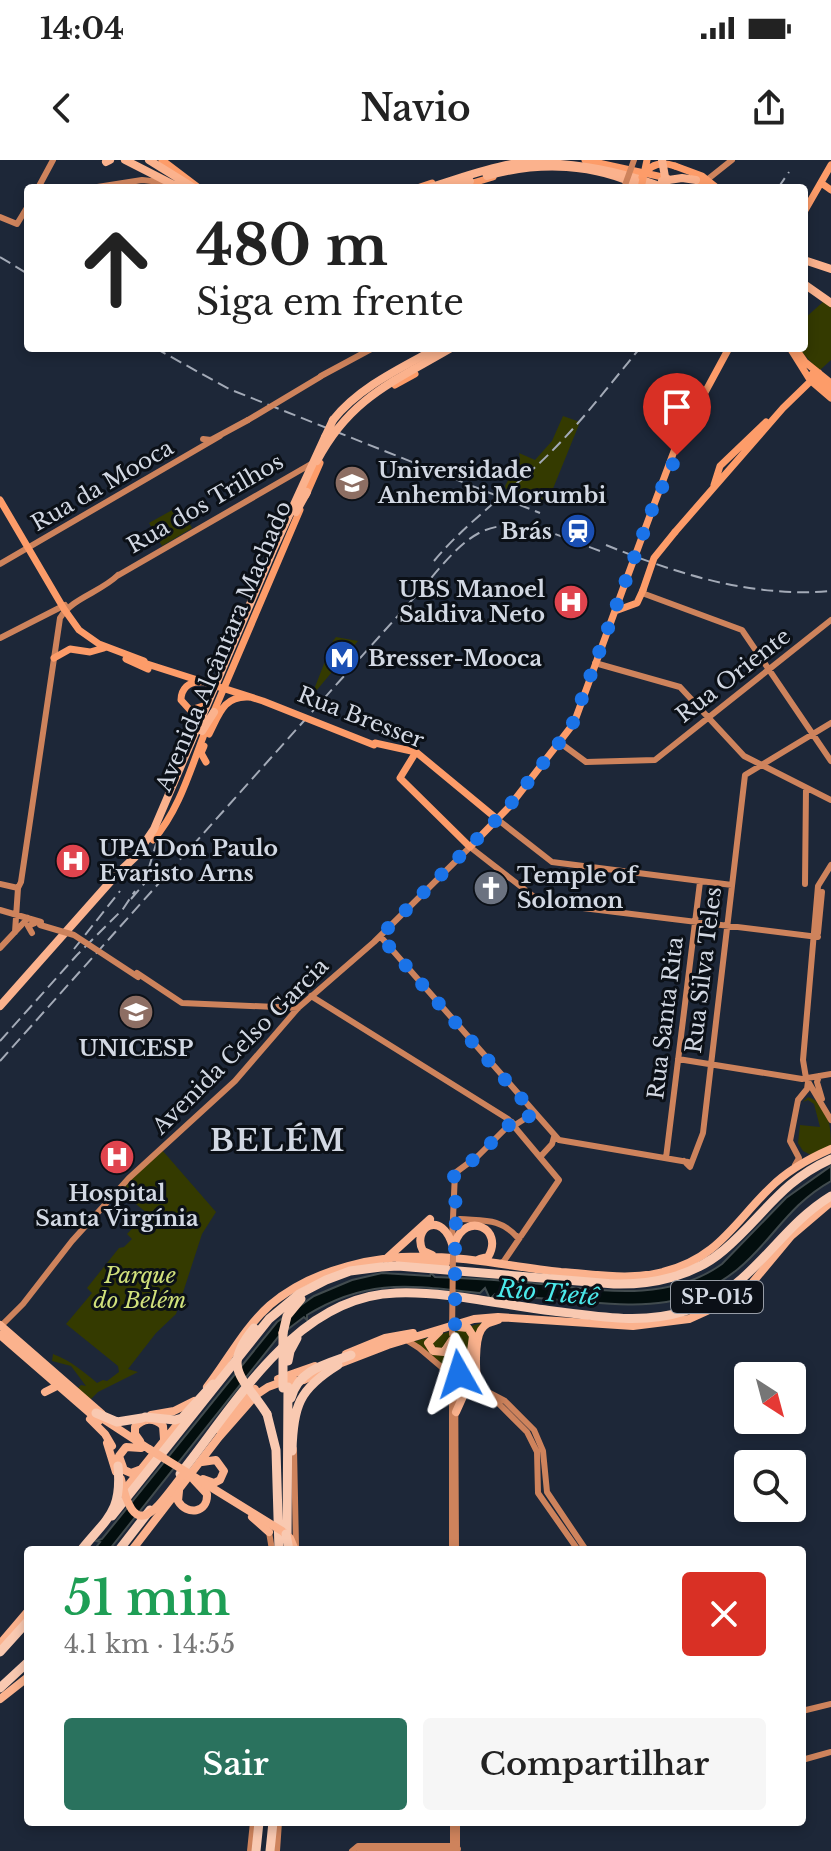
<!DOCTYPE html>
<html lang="pt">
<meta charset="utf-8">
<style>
:root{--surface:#fff;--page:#f6f6f6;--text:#222;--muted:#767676;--accent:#2a725e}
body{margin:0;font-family:"Libre Baskerville",serif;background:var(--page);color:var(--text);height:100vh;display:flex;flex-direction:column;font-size:30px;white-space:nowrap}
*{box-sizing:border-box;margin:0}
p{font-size:26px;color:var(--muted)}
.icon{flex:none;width:44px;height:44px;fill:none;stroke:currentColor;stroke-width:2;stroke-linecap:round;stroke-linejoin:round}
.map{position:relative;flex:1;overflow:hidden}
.panel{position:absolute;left:24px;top:1386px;width:782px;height:280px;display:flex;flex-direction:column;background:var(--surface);border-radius:8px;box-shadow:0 4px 12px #0003}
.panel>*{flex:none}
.guide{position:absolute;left:24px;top:24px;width:784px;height:168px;border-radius:8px;box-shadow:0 4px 12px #0003;background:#fff;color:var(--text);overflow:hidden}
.needle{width:52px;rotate:144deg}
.fabs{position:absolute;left:734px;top:1202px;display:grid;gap:16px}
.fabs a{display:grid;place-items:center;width:72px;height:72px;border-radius:8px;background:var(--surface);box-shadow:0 4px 12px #0003;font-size:40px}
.pin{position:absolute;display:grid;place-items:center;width:68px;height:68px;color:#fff;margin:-82px -34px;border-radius:50% 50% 50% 0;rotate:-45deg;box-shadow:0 0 8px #0007}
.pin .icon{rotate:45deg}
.me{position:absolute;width:88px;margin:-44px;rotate:354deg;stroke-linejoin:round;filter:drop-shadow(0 0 6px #0008)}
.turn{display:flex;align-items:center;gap:28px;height:168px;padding:0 40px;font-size:36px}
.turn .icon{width:104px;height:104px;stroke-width:2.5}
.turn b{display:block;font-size:56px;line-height:68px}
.round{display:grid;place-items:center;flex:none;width:84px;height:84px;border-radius:8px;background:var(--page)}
.overview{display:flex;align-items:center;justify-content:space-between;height:136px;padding:0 40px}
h1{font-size:48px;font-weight:600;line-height:60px;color:#1e9e55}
.button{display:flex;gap:16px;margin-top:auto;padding:16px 40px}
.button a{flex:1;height:92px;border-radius:8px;background:var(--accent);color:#fff;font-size:32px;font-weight:600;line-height:92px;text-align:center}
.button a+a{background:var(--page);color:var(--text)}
.status{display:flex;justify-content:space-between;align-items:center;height:56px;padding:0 40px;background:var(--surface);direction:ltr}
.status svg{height:22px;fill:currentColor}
header{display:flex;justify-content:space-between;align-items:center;height:104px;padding:0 40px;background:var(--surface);font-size:36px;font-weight:600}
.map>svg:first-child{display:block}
</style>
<div class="status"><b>14:04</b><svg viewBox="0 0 49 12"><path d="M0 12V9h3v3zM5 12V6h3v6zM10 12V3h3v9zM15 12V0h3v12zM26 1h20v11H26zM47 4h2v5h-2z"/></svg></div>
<header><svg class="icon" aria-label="back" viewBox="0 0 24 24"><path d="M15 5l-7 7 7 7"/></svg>Navio<svg class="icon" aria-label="share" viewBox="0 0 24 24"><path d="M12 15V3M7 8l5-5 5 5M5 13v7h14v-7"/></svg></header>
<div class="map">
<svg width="831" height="1691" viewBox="0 0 831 1691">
<rect width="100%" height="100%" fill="#1d2738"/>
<path fill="#343a00" d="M 824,141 L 831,147 L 831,200 L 819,211 L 798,188 L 804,188 L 804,159 Z
M 563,256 L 580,262 L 548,341 L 543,340 L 543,345 L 506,329 L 505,326 L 520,298 L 519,293 L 535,300 L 552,281 Z
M 181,348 L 192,368 L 162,386 L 149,363 L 174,349 L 176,351 Z
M 336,477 L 358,481 L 311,537 L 333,481 Z
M 808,937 C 829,944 831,967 831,986 L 811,995 L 803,991 L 798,983 L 800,965 L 820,967 L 814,944 L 808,940 L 803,942 Z
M 162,990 L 216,1052 L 202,1074 L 176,1154 L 156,1173 L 128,1209 L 138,1212 L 98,1232 L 91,1239 L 77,1229 L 81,1225 L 86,1226 L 71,1206 L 52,1201 L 53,1194 C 71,1201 83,1211 97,1223 L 103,1220 L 107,1221 L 119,1212 L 118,1206 L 66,1164 L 92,1133 L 87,1128 L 119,1088 L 124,1087 L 132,1079 L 127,1074 L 147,1053 L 121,1032 L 138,1011 Z
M 486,1162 L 476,1202 L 457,1245 L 458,1219 L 412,1182 Z"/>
<path fill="#030e0e" stroke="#414b4e" stroke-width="2" d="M 831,1006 L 831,1021 C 788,1045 773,1080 738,1109 C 690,1148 645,1147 587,1142 C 556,1140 526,1137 495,1134 L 490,1139 L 485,1128 L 480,1133 C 412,1126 369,1117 307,1155 L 307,1160 L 304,1157 L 279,1176 L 109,1390 L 94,1390 L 100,1382 L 96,1381 L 102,1379 L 277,1162 L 314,1136 L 352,1120 L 382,1113 L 430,1116 L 431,1113 L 435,1117 C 463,1118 495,1120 520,1122 C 586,1127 662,1147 722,1104 L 786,1038 Z"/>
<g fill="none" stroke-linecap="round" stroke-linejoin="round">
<path stroke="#ce835c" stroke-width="6" d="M 703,23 L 732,0
M 38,28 L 53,0
M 91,28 L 142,20 L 161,22
M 0,57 L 17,64 L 28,46
M 321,216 L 373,188
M 203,279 L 211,280 L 248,260
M 0,404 L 220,276
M 117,416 L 311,304
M 642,433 L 742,470 L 831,601
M 0,478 L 65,445
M 595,503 L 680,527 L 744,596 L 831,640
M 561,581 L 563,585 L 586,602 L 655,600 L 831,460
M 497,659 L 552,702 L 732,725
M 831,705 L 818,726 L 803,900 L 806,918 L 831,960
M 0,724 L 18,728
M 805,724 L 806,628
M 0,750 L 41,762
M 15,772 L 18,728 L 21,722 L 60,458 C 72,438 101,432 118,415
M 32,773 L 28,766 L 35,763
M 818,773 L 822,732
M 380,776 L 559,980 L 688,1002
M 0,788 L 28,758
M 137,813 L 182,843 L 298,848
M 311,836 L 508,959 L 559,1020 L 504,1101 L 499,1104
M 678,899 L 802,919 L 831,914
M 819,916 L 817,922 L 822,939
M 515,965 L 534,953
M 541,996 L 552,984 L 554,977
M 666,998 L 700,722
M 684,1001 L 690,1007 L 703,973 L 745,615 L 831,563
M 795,1005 L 799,998 L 790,981 L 798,940 L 807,929 L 808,922
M 460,1059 C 485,1061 500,1058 517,1077 L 521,1076
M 452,1080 L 455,1013 L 478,996 L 512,962
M 0,1167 L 23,1144 L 72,1081 L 129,1018 L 235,921 L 298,848 L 374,782 L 470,687 L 542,743 L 818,777
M 408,1181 L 419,1188 L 472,1233 L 499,1244 L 527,1272 L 537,1292 L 538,1333 L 578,1390
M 455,1194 L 456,1390
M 456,1208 L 465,1220 L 505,1241 L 534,1270 L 543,1291 L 547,1332 L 586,1390
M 452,1214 L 452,1390
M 294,1289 L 296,1386
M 269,1372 L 272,1390
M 802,1551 L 831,1544
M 802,1600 L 831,1592
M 453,1662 L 453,1686
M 457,1662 L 457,1686
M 250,1691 L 253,1662
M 277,1691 L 279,1662
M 352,1691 L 358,1686 L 457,1686
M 360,1691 L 458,1689"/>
<path stroke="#fd9c69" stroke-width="7" d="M 162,0 L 199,28
M 585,0 L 667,18
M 675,6 L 702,16 L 717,28
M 693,18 L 710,28
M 466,25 L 493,17
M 824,25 L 831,30
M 417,28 L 432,23
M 804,52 L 831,5
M 790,188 L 810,220 L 831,238
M 798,192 L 805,202 L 831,223
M 812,214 L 831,231
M 395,225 L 415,214
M 714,325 L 720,306 L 766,262
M 306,335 L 320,303
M 0,340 L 64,449 L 79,470 L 99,484 L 144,501
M 652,350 L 676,286 L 729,188
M 675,372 L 783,248 L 819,213
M 615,451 L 637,443 L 643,430
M 54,498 L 70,489 L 90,492 L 104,488
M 126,499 L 148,509
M 200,522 C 189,521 181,529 181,540 L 190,550 L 203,546
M 212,556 L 300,350
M 209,574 C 219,555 223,536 248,537
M 375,583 L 416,592 L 497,659
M 204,586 L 201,593 L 206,602
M 416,592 L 400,618 L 470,687 L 509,647 L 574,563 L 624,426
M 153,680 C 180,650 192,604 207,567"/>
<path stroke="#fbb28d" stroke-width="8" d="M 125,0 L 180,28
M 149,0 L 194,28
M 106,2 L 110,0
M 487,16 C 539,1 595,3 644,28
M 662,21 L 682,18 L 696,20
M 428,28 C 455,20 483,9 512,4 C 565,0 615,9 665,28
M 448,28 L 470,21
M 804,100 L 831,109
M 804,124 L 831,143
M 333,260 C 359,227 401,208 437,188
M 296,352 L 307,332
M 202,571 L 214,552
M 0,846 L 118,713 L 135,697 L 154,669 L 274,388 L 325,277
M 790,1077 L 831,1042
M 455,1083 C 465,1051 505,1068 488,1097 L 480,1099
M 432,1095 L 423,1091 C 411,1068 442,1048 453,1087
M 386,1099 L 430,1059
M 400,1102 L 446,1103
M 0,1165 L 102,1254
M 439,1172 L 428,1183 L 433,1191 L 444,1192 L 452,1180
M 0,1175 L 99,1261
M 455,1187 L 460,1201 L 464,1202 L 470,1199 L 473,1176 L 468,1168 L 458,1167
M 346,1194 L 385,1178 L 413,1173
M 278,1219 L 315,1206
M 207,1227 C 228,1200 244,1168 270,1145 C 314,1108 379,1094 435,1097 C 477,1098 519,1108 561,1112 C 595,1114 629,1121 663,1112 C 717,1099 734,1063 770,1028 C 788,1010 808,999 831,989
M 480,1227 C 474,1216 475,1180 481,1170 C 485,1163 491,1162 498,1160
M 45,1232 L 55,1227 L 60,1221
M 456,1252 L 474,1212
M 151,1255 L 174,1251 L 194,1241
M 100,1257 L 149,1289
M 90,1259 L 105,1274 L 112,1286
M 219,1270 L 248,1235 L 255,1229
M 140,1281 L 135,1274 L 135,1267 C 143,1258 154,1257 163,1266 L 164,1279
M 107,1283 L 116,1312
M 202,1302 L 216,1300 L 224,1311 L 220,1320 L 214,1323 L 203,1319
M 139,1310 L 131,1313 L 124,1310 L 119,1296 L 126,1287 L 141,1288
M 179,1331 L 178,1341 C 187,1356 208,1353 207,1334 L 194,1320
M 122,1333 L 184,1256
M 252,1357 L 269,1372
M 132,1390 L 219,1277 L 256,1235 L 268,1227 L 279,1223 L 304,1220 L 331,1207 L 388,1185 L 474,1159 L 498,1157 L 633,1166 L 689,1159 L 722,1144 L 752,1123 L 792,1075
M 0,1484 L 28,1451
M 0,1539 L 28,1517"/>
<path stroke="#f9c9b1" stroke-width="9" d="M 283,1173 L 287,1156 L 301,1139
M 288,1201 L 290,1191 L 297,1178
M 96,1253 L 117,1262 L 142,1258
M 267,1254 L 276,1290 L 279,1390
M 292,1291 C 293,1246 299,1229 338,1205
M 180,1314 C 236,1244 296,1136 396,1133 C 448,1131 501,1145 553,1151 C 597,1156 641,1165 685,1151 C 754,1130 775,1070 831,1036
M 112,1356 L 269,1159 L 299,1134 L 326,1120 L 350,1111 L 381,1107 L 398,1106 L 614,1124 C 653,1125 694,1116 724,1090 C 764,1056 780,1022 831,999
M 287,1380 L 288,1227
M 119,1390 L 150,1350
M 0,1492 L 28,1461
M 0,1528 L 28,1502
M 256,1691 L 259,1662
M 270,1691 L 273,1662"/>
<path stroke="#a3aab7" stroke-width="2" stroke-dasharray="12 6" stroke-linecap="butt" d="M 778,28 L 789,12
M 0,97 L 28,114
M 155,188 L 229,229 L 540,353
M 606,385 C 677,414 753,438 831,431
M 434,401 C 468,360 513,330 551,292 C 583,260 611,223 640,188
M 131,739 L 144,724 L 157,681
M 74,789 L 120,731
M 0,881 L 77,795 L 123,749 L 135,731
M 0,901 L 412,440 C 432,419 453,387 479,373 C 517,353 564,378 600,391"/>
<path stroke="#ce835c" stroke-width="6" d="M 624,28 L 634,0
M 248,260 L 320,217
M 40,765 L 74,775 L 138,817
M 452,1174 L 453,1094"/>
<path stroke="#fd9c69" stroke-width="7" d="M 642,17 C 650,4 661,1 675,6
M 641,28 L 647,0
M 624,426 L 652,350
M 643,430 L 654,398 L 675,372
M 144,503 L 263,541 L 374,585"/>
<path stroke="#fbb28d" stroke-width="8" d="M 662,0 L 667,28
M 325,277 L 333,260
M 317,301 C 350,238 393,222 451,188
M 149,1289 L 282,1371 L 290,1378 L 295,1390
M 121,1319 C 135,1384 156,1349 181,1317"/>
<path stroke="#f9c9b1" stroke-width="9" d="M 254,1168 C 220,1209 244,1218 267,1254
M 283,1173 L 283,1228
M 291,1238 C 299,1209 327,1204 351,1195
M 145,1257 L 175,1260 L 182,1258 L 213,1224
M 286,1374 L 289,1390
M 82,1389 C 109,1356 122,1351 118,1306"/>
</g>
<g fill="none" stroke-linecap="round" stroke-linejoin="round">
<path stroke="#1a73e8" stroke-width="14" stroke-dasharray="0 25.2" d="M 459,1214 L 456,1208 L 455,1194 L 455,1071 L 456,1062 L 460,1059 L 456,1053 L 454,1015 L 478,996 L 512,962 L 515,965 L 534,953 L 380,776 L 505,651 L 571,568 L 653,347 L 677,295"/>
</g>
<defs>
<symbol id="university-disc" viewBox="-11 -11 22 22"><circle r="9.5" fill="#8d6e63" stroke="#0b1017"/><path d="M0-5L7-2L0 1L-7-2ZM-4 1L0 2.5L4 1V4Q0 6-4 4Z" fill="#fff"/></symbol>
<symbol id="station-disc" viewBox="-11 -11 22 22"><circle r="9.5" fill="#1a4fb4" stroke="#0b1017"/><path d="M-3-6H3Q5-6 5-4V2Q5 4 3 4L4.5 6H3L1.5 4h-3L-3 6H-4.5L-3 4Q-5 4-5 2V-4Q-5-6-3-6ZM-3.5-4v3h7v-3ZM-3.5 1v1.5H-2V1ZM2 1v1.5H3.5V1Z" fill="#fff"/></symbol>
<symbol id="hospital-disc" viewBox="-11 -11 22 22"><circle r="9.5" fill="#e0444e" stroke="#0b1017"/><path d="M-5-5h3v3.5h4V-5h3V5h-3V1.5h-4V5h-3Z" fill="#fff"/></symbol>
<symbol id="metro-disc" viewBox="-11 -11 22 22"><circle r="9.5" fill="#1a4fb4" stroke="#0b1017"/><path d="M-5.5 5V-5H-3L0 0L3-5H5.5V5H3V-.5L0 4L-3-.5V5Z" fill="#fff"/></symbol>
<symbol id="church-disc" viewBox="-11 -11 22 22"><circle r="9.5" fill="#6b7280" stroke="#0b1017"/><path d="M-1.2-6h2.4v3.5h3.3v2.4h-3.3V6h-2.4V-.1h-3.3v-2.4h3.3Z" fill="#fff"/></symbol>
</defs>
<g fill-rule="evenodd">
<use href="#university-disc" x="332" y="303" width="40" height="40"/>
<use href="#station-disc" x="558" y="351" width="40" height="40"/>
<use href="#hospital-disc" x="551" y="422" width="40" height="40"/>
<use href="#metro-disc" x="322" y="478" width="40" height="40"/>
<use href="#hospital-disc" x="53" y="681" width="40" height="40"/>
<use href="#church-disc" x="471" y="708" width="40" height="40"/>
<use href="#university-disc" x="116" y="832" width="40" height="40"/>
<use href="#hospital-disc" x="97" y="977" width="40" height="40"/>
</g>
<g text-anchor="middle" stroke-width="6" stroke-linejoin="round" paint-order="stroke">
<rect fill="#0b1017" stroke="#969ca6" stroke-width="2" x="671" y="1121" width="92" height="32" rx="6"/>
<g font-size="20" font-weight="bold" fill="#d2d8e3">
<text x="717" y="1144">SP-015</text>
</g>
<g font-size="22" font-weight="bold" fill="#d2d8e3" stroke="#0b1017" text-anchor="start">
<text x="378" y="318">Universidade<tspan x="378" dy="25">Anhembi Morumbi</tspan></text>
<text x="552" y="379" text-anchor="end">Brás</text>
<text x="545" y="437" text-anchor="end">UBS Manoel<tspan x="545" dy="25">Saldiva Neto</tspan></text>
<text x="368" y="506">Bresser-Mooca</text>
<text x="99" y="696">UPA Don Paulo<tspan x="99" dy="25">Evaristo Arns</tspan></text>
<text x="517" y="723">Temple of<tspan x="517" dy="25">Solomon</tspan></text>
<text x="136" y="896" text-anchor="middle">UNICESP</text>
<text x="117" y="1041" text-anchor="middle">Hospital<tspan x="117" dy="25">Santa Virgínia</tspan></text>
</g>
<g font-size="22" fill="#d2d8e3" stroke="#0b1017">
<text transform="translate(102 325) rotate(-30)" y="8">Rua da Mooca</text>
<text transform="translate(205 343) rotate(-30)" y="8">Rua dos Trilhos</text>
<text transform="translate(223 486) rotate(-67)" y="8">Avenida Alcântara Machado</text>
<text transform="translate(733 515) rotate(-38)" y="8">Rua Oriente</text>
<text transform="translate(361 557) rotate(21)" y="8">Rua Bresser</text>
<text transform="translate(703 810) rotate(-83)" y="8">Rua Silva Teles</text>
<text transform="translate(665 858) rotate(-83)" y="8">Rua Santa Rita</text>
<text transform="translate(240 886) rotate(-45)" y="8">Avenida Celso Garcia</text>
</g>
<g font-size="22" font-style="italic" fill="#d1e17b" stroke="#0b1017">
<text x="140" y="1123">Parque<tspan x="140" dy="25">do Belém</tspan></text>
</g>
<g font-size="24" font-style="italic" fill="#4be9eb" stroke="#0b1017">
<text transform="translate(548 1133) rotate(5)" y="8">Rio Tietê</text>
</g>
<g font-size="30" font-weight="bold" letter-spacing="2" fill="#d2d8e3" stroke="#0b1017">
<text x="278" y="991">BELÉM</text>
</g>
</g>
</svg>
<div class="fabs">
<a><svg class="needle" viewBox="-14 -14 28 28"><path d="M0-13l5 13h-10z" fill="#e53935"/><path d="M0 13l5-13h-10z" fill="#767676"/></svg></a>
<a><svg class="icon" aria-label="search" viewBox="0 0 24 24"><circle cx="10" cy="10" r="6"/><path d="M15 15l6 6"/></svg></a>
</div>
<div class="pin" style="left:677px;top:295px;background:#d93025"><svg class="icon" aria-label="arrive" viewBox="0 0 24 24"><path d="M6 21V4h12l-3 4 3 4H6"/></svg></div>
<svg class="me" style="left:459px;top:1214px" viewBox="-20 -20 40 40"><path d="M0-17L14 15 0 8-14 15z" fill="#1a73e8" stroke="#fff" stroke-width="4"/></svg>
<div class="guide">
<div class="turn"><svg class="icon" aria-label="ahead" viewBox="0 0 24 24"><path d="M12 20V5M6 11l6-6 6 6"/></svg><div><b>480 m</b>Siga em frente</div></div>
</div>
<section class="panel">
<div class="overview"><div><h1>51 min</h1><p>4.1 km · 14:55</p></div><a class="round" style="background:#d93025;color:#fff"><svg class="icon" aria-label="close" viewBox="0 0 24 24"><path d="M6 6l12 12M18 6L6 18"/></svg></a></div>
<div class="button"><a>Sair</a><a>Compartilhar</a></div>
</section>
</div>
